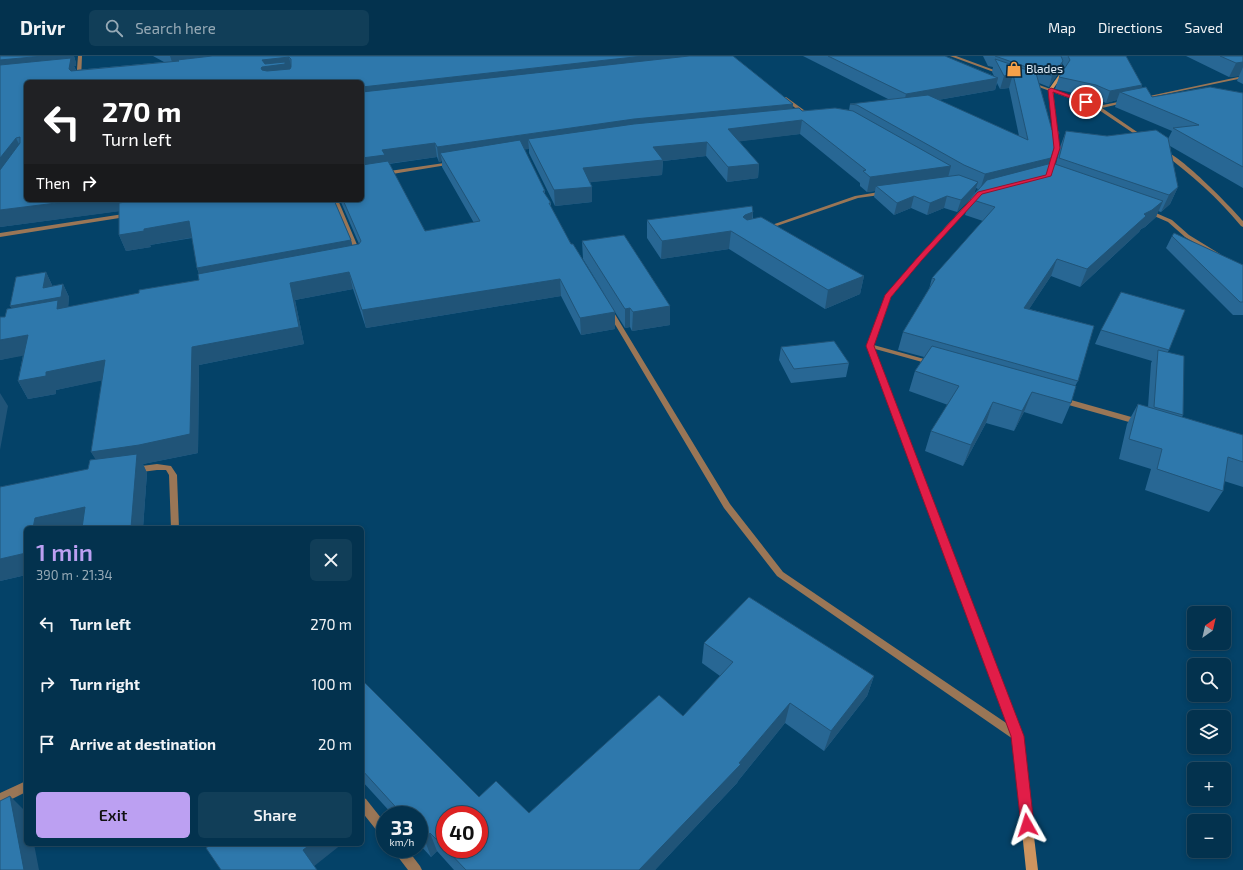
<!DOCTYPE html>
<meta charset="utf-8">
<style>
:root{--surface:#03324e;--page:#113e58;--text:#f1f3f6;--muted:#97aab6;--line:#244d66;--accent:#bca0f2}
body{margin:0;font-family:"Exo 2",sans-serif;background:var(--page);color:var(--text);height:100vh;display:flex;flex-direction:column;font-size:15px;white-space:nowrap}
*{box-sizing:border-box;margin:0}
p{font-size:13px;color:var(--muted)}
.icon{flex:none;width:22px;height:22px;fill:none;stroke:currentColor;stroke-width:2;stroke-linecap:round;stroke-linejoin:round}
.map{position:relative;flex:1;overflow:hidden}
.panel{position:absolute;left:24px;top:470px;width:340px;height:320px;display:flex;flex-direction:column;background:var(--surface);border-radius:6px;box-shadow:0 2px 6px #0003,0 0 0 1px var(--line)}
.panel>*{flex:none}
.guide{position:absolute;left:24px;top:24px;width:340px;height:122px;border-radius:6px;box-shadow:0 2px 6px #0003,0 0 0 1px var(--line);background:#202124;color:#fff;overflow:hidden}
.needle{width:26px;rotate:34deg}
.controls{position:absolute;left:1187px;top:550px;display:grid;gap:8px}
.controls a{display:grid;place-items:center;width:44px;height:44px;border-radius:6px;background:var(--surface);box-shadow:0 2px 6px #0003,0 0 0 1px var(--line);font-size:20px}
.speed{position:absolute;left:376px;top:750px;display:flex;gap:8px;font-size:20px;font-weight:700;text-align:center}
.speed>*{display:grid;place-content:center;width:52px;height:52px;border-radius:50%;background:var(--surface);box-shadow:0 2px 6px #0003,0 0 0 1px var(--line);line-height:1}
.speed small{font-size:10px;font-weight:400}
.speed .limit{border:6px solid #d22;background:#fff;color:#111}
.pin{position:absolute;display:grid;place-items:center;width:34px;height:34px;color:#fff;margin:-17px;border:2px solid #fff;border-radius:50%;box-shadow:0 1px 4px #0007}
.me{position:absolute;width:44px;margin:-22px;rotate:354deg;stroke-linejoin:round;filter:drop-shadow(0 0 3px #0008)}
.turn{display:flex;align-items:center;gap:14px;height:84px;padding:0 12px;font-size:18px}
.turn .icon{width:52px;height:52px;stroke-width:2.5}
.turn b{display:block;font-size:28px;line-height:34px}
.then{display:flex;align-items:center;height:38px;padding:0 12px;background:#0003;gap:8px;font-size:15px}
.round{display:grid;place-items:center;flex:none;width:42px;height:42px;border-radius:6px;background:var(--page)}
.overview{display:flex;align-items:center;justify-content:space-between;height:68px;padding:0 12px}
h1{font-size:24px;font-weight:600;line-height:30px;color:var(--accent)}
.cta{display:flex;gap:8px;margin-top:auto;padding:8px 12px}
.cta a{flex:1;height:46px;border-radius:6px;background:var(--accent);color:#111;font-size:16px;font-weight:600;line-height:46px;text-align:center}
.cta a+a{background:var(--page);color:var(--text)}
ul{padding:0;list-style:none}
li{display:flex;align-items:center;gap:12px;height:60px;padding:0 12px}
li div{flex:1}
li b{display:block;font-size:15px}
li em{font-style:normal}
header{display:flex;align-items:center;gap:24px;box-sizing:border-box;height:56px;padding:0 20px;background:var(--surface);border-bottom:1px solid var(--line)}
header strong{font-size:19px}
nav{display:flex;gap:22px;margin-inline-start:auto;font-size:14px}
.search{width:280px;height:36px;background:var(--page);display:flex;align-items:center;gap:10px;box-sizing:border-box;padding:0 14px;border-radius:6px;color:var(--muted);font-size:15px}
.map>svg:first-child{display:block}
</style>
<header>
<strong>Drivr</strong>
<div class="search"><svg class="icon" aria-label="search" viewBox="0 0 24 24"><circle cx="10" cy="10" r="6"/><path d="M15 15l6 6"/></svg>Search here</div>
<nav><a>Map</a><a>Directions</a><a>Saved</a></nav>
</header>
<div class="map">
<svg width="1243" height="814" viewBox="0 0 1243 814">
<rect width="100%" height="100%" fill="#044268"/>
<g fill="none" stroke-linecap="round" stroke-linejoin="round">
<path fill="#9a7656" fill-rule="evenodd" d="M 157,408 L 171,410 L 177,419 L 179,472 L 171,472 L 169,419 L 166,414 L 157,414 L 134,417 L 130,414 L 134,411 Z"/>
<path fill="#9a7656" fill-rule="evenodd" d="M 78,0 L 82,0 L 81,24 L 80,26 L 76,26 Z
M 950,0 L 956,0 L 1005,18 L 1002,19 Z
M 1243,20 L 1243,22 L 1142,43 L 1140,42 Z
M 1028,25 L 1098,50 L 1128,44 L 1128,46 L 1102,52 L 1146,82 L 1142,83 L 1096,52 L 1028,27 Z
M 784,41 L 786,41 L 808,57 L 808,59 L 804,59 L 784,43 Z
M 1161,94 C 1176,94 1232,152 1243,165 L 1243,171 L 1241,170 C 1218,142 1191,118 1161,96 Z
M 451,106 L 453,106 L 453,108 L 362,123 L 362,119 Z
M 885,135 L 887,136 L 887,138 L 858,142 L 768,173 L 763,172 L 855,140 Z
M 332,144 L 338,144 L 361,198 L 360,199 L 355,198 Z
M 1145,154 L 1149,154 L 1172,164 L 1189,179 L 1220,198 L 1215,199 L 1185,181 L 1168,166 L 1145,156 Z
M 130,157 L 132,158 L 132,160 L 0,181 L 0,177 Z
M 610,253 L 613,255 L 730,448 L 783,516 L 1021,677 L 1022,680 L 1021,683 L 1017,685 L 1013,683 L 777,520 L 724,452 L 607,255 Z
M 870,288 L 935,306 L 936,307 L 933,309 L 868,291 L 868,289 Z
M 1058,342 L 1064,342 L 1142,364 L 1143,366 L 1139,368 L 1136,368 L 1058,346 L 1057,344 Z
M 26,725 L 26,736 L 0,749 L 0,737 Z
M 362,741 L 366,743 L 385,767 L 385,782 L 381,780 L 362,756 Z
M 393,793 L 407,793 L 420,810 L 422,814 L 408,814 L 395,797 Z"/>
<path fill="#cd945f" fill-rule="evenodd" d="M 1054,0 L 1058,0 L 1065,16 L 1053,33 L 1059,92 L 1052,117 L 1050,118 L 1048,117 L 1055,92 L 1049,33 L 1061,16 Z
M 971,143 L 976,144 L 922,203 L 891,241 L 873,290 L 1022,680 L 1038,814 L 1026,814 L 1012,680 L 867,290 L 886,240 L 918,201 Z"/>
</g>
<path fill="#286794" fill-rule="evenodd" d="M 0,0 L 74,0 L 76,7 L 76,10 L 74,10 L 76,14 L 164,6 L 153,0 L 733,0 L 793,48 L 792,53 L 799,52 L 802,55 L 835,52 L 849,54 L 850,48 L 890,44 L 803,0 L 945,0 L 994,20 L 992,16 L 993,11 L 988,10 L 983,0 L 1126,0 L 1142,29 L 1141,32 L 1146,31 L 1152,41 L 1210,31 L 1243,37 L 1243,132 L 1170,90 L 1178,131 L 1170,148 L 1161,156 L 1158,155 L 1156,161 L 1145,171 L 1141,173 L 1139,176 L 1080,231 L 1051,220 L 1029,253 L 1094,270 L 1078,325 L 1075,330 L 1076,330 L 1071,347 L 1062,368 L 1024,356 L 1014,375 L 986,367 L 963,410 L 925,395 L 931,375 L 948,349 L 909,335 L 915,315 L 924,301 L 898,294 L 903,276 L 929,233 L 932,222 L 983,165 L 965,159 L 970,143 L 957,156 L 944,152 L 927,159 L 911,152 L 894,159 L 874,141 L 875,135 L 867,136 L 860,130 L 860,127 L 800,78 L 739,85 L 759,108 L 758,122 L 727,126 L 706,100 L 663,105 L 662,119 L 590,126 L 592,131 L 592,146 L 555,150 L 529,97 L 529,93 L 524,93 L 545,135 L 545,139 L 551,147 L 551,151 L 571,188 L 573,188 L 606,240 L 583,203 L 582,185 L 624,179 L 670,250 L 670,269 L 632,275 L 630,271 L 625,272 L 615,256 L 615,273 L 581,279 L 561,240 L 366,272 L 353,233 L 295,244 L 304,288 L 199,309 L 198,397 L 143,408 L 147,417 L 143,472 L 26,472 L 26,519 L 0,525 L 0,431 L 88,413 L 90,404 L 96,403 L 91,396 L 102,324 L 56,334 L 56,338 L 28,343 L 18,325 L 23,299 L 0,304 L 0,261 L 5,261 L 7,253 L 12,252 L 10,250 L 16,221 L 46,216 L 52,229 L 52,230 L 63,228 L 69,241 L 68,251 L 139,237 L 139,234 L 199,224 L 198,218 L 199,218 L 197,212 L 192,182 L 150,189 L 151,191 L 126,195 L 119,179 L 119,155 L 0,171 ZM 1062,7 L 1065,12 L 1059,21 L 1055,33 L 1092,41 L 1106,47 L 1117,44 L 1115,51 L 1172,75 L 1168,83 L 1168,82 L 1156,74 L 1107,80 L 1066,75 L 1060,91 L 1056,108 L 1052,107 L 1049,108 L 1059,77 L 1058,75 L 1052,74 L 1039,27 L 1049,31 L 1059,16 ZM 26,26 L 362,26 L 362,144 L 340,144 L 359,188 L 352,189 L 351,184 L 334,144 L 26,144 ZM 997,27 L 1000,33 L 1009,32 L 1019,80 L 938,44 L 995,34 ZM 437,101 L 439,106 L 442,105 L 442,111 L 474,167 L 425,175 L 389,108 ZM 976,132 L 978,133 L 974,138 Z
M 1186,0 L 1243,0 L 1243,28 L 1237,25 L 1239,20 L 1229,21 Z
M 753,156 L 753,163 L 864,220 L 860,238 L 825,253 L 729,193 L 661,203 L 647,182 L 647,164 Z
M 1172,180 L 1243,209 L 1243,259 L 1233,259 L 1166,192 Z
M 1185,254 L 1168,296 L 1183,359 L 1182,361 L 1243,379 L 1243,431 L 1224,425 L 1223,435 L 1209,456 L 1145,434 L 1151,413 L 1119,403 L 1127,368 L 1138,348 L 1148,351 L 1151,307 L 1152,305 L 1095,288 L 1101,274 Z
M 781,291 L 849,307 L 846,321 L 791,327 L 779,304 Z
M 704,587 L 874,620 L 867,640 L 824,695 L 785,667 L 738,725 L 737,727 L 655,814 L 454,814 L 437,795 L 431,801 L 419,788 L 419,759 L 393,759 L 362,725 L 362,624 L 479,741 L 529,757 L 683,660 L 720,620 L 702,607 ZM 445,759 L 479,793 L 445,793 Z"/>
<path fill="#205478" d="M 43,0 L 74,0 L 76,7 L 76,10 L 74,10 L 76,15 L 75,26 L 0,17 L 0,4 Z
M 170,0 L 258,0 L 179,5 L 177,4 L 180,11 L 174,12 Z
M 643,0 L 720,0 L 362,44 L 362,31 Z
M 289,1 L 292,14 L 266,24 L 261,12 L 262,4 Z
M 1063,5 L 1059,16 L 1049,31 L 1052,20 Z
M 1243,6 L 1243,11 L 1239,20 L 1229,21 L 1236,7 Z
M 1013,18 L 1009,32 L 1000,33 L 1004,20 Z
M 998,22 L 995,34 L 903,50 L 906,38 Z
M 1142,29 L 1138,40 L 1120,36 L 1117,44 L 1106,47 L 1110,35 Z
M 793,48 L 791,61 L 528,83 L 529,93 L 445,105 L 440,97 L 442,105 L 439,106 L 437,91 L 634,63 Z
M 802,64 L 800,78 L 727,87 L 728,73 Z
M 16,82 L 23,96 L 0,126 L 0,102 Z
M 707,86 L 706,100 L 663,105 L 662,119 L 584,127 L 583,112 L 653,91 Z
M 435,87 L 437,101 L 386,108 L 362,117 L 362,102 L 382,94 Z
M 1051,102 L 1046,118 L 980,134 L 985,118 Z
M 759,108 L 758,122 L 727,126 L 728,111 Z
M 951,110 L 947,125 L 876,130 L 875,135 L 867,136 L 870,121 Z
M 978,126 L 974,138 L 957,156 L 961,144 Z
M 592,131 L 592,146 L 555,150 L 554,134 Z
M 1178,131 L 1170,148 L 1161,156 L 1169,139 Z
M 914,140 L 911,152 L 894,159 L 897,147 Z
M 947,140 L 944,152 L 927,159 L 930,147 Z
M 80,144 L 204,144 L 0,171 L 0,154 Z
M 1163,145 L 1156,161 L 1145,171 L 1141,173 L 1139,176 L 1080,231 L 1087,213 L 1144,158 Z
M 753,156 L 751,174 L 743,161 L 745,159 Z
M 189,165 L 195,181 L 150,189 L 151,191 L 126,195 L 119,179 L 144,173 Z
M 731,175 L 729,193 L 661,203 L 662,185 Z
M 351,184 L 355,200 L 203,228 L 197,212 Z
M 1057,203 L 1051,220 L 1018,270 L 1024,252 Z
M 46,216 L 52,229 L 50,243 L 63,228 L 69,241 L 68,254 L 18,263 L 10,250 L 43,232 Z
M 349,216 L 353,233 L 295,244 L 304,288 L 199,309 L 198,397 L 143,408 L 147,417 L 143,472 L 131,472 L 102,414 L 91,396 L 192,291 L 290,227 Z
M 864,220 L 860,238 L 825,253 L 828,234 Z
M 560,223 L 561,240 L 366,272 L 362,254 Z
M 670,250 L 670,269 L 632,275 L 633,256 Z
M 630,252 L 630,271 L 625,272 L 625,253 Z
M 615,256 L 615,273 L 581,279 L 580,262 Z
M 28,279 L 38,297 L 0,304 L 0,284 Z
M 105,304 L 114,322 L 56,334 L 56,338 L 28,343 L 18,325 L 46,316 Z
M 1032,336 L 1024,356 L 1014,375 L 1022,355 Z
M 0,337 L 8,350 L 0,394 Z
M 993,346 L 986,367 L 963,410 L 971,389 Z
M 85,451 L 89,472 L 33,472 L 35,462 Z
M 26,497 L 26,519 L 0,525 L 0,503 Z
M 874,620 L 867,640 L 824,695 L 831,675 Z
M 790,647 L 785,667 L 738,725 L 737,727 L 655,814 L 639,814 L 739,707 Z
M 10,740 L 26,756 L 26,788 L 34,788 L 39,814 L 24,814 Z
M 430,777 L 437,795 L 431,801 L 424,782 Z
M 311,788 L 342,788 L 313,811 L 303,794 Z"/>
<path fill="#2e78ac" stroke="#205478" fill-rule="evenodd" d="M 0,0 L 43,0 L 0,4 Z
M 212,0 L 643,0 L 362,31 L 362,26 L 26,26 L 26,144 L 80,144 L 0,154 L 0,114 L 20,87 L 20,81 L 16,82 L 0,102 L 0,9 L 71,2 L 69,13 L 71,15 L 179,5 L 177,4 ZM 289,1 L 291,3 L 291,11 L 290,13 L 267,15 L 262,14 L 261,12 L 262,11 L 285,8 L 285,6 L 265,8 L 262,4 Z
M 689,0 L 733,0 L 793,48 L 634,63 L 437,91 L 435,87 L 382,94 L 385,99 L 362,102 L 362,36 Z
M 828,0 L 945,0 L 998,22 L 906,38 Z
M 995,0 L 1061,0 L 1063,5 L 1052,20 Z
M 1068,0 L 1126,0 L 1142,29 L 1110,35 L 1096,29 L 1059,21 L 1070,4 Z
M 1220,0 L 1243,0 L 1243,6 L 1236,7 Z
M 995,3 L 1036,17 L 1052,74 L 1058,75 L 1059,77 L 1051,102 L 985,118 L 964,109 L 857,49 L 850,48 L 928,39 L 1028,84 L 1013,18 L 1004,20 Z
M 1146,31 L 1152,41 L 1210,31 L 1243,37 L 1243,111 L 1173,72 L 1199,69 L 1120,36 Z
M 799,52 L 802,55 L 835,52 L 853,55 L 951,110 L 870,121 L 863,115 L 866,114 L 802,64 L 728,73 L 759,108 L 728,111 L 707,86 L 653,91 L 663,104 L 583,112 L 592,131 L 554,134 L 528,83 L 634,68 Z
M 1156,74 L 1168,82 L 1178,131 L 1169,139 L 1059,102 L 1066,75 L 1107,80 Z
M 520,84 L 545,135 L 543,135 L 551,147 L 549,147 L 571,188 L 573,188 L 615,256 L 580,262 L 560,223 L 362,254 L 349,216 L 290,227 L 299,271 L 192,291 L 190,378 L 139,389 L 91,396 L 105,304 L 46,316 L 46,320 L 18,325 L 28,279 L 0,284 L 0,261 L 5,261 L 7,253 L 58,244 L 57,253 L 139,237 L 139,234 L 199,224 L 198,218 L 359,188 L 361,185 L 343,144 L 362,144 L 362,109 L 388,105 L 425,175 L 480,165 L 440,97 Z
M 1052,107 L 1163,145 L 1152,154 L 1144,158 L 1146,160 L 1087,213 L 1057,203 L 1024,252 L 1094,270 L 1078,325 L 903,276 L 935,223 L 932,222 L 995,151 L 970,143 L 987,124 Z
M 959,119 L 978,126 L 961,144 L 947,140 L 930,147 L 914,140 L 897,147 L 876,130 Z
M 140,144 L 334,144 L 351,184 L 197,212 L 189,165 L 144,173 L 144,175 L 119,179 L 119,147 Z
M 752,150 L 753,156 L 745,159 L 743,161 L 747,164 L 761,161 L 864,220 L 828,234 L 731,175 L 662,185 L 647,164 Z
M 1174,177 L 1243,209 L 1243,246 L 1240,246 L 1172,180 Z
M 624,179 L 670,250 L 633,256 L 630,252 L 625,253 L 582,185 Z
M 46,216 L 43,232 L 63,228 L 61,241 L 10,250 L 16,221 Z
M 1121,236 L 1185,254 L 1169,294 L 1101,274 Z
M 834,285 L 849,307 L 794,313 L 781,291 Z
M 932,290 L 1076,330 L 1071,347 L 1032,336 L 1022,355 L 993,346 L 971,389 L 931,375 L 959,330 L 915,315 Z
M 1158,294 L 1184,300 L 1183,359 L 1154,351 Z
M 1138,348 L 1243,379 L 1243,406 L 1228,401 L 1223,435 L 1157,413 L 1162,393 L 1129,383 Z
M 137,398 L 131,472 L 82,472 L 85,451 L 35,462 L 33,472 L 26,472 L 26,497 L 0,503 L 0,431 L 88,413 L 90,404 Z
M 749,541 L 874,620 L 831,675 L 790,647 L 739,707 L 741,708 L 639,814 L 466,814 L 446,793 L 479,793 L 479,759 L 445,759 L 445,792 L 430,777 L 424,782 L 419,776 L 419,759 L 403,759 L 362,714 L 362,624 L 479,741 L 496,725 L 529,757 L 659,639 L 683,660 L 733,606 L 704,587 Z
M 10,740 L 24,814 L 0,814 L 0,745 Z
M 211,788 L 311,788 L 303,794 L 317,814 L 221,814 L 206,792 Z"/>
<path fill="#e11d48" stroke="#92132f" d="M 1051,32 L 1089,46 L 1084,47 L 1053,36 L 1060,92 L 1051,120 L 982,138 L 922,204 L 891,241 L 874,290 L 1024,680 L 1034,769 L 1032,774 L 1027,776 L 1023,774 L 1021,769 L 1011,680 L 866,290 L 885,239 L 918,201 L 978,136 L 1046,119 L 1054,92 L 1048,34 Z"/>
<defs>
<symbol id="shop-bare" viewBox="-9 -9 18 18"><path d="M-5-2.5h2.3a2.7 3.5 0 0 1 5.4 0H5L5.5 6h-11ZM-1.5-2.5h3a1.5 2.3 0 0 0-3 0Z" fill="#f7a149" stroke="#09283e" stroke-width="2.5" paint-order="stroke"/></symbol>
</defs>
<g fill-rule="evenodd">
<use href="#shop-bare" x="1003" y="2" width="22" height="22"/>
</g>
<g text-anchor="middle" stroke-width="4" stroke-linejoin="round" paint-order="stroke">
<g font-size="12" fill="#e1effb" stroke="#09283e" text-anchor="start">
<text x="1026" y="17">Blades</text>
</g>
</g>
</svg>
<div class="controls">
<a><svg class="needle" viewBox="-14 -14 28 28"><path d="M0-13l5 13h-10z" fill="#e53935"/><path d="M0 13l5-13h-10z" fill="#97aab6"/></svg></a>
<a><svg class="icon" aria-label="search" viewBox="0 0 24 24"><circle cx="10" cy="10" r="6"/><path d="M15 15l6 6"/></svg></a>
<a><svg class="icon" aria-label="layers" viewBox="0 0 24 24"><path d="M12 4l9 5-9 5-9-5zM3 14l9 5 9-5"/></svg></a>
<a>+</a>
<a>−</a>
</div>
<div class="speed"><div>33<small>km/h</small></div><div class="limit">40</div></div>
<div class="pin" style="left:1086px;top:46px;background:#d93025"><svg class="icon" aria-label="arrive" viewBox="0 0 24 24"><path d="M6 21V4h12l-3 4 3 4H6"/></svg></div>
<svg class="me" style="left:1027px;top:769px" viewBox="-20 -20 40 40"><path d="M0-17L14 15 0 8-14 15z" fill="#e11d48" stroke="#fff" stroke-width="4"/></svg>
<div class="guide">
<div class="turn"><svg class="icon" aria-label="left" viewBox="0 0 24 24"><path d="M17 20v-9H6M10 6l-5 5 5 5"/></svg><div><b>270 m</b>Turn left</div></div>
<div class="then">Then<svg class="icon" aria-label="right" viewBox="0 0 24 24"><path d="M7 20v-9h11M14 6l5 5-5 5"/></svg></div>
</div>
<section class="panel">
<div class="overview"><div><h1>1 min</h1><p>390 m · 21:34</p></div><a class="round"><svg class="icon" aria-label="close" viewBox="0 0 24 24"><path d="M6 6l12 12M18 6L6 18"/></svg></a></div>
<ul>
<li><svg class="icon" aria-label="left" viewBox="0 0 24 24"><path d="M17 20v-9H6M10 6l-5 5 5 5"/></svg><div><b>Turn left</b></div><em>270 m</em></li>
<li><svg class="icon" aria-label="right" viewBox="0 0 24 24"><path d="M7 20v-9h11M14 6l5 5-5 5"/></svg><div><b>Turn right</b></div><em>100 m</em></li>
<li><svg class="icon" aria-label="arrive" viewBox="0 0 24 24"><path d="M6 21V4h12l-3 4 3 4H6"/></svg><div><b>Arrive at destination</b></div><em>20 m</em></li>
</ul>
<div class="cta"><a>Exit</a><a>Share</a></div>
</section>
</div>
